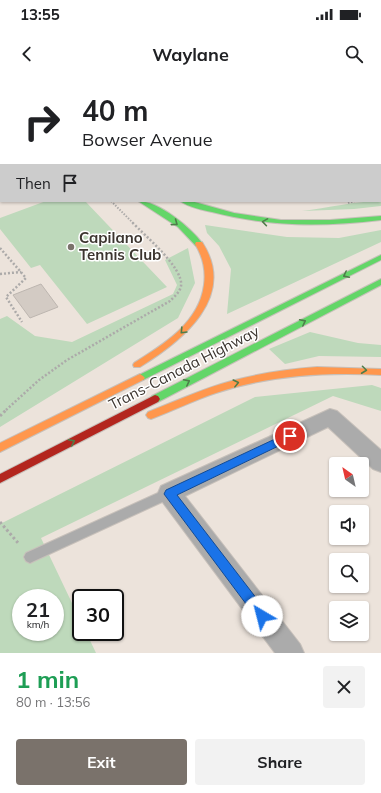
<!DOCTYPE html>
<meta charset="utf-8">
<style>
:root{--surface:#fff;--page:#f2f2f2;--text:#202124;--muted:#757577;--accent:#7a726b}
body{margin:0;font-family:Mulish,sans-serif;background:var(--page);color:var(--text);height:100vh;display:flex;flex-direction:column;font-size:15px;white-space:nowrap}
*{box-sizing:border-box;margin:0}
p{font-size:13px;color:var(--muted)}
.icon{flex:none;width:22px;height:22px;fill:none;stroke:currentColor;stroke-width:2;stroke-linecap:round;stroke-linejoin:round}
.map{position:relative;height:573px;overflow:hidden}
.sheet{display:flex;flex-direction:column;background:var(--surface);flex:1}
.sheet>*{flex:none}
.banner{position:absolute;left:0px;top:0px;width:381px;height:122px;box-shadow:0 1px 3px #0004;background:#fff;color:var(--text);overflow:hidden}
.needle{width:26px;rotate:326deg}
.tools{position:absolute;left:329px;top:377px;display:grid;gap:8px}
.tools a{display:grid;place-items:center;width:40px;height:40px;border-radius:4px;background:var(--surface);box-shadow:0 1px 3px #0004;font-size:20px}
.speed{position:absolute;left:12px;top:509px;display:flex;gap:8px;font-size:20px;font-weight:700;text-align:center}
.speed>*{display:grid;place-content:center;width:52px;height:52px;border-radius:50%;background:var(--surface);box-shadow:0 1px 3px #0004;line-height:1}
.speed small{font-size:10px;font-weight:400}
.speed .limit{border:2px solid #111;border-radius:6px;background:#fff;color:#111}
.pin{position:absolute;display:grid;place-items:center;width:34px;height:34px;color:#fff;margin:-17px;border:2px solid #fff;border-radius:50%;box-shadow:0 1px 4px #0007}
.me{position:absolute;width:44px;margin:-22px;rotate:323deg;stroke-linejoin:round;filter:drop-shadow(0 0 3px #0008)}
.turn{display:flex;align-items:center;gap:14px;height:84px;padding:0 16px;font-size:18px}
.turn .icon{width:52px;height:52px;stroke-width:2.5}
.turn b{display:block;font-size:28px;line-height:34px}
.then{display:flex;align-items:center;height:38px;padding:0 16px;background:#0003;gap:8px;font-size:15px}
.round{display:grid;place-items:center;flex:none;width:42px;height:42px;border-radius:4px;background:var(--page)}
.headline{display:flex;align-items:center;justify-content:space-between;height:68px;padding:0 16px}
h1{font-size:24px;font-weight:700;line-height:30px;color:#1e9e55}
.primary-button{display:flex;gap:8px;margin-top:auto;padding:8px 16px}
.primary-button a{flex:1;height:46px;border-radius:4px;background:var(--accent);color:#fff;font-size:16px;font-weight:700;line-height:46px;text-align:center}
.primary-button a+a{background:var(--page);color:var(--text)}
.status{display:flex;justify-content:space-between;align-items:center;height:28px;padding:0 20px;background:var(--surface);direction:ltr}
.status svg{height:11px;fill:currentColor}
header{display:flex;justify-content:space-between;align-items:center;height:52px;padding:0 16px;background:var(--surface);font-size:18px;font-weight:700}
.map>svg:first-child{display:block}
</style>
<div class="status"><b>13:55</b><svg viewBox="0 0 49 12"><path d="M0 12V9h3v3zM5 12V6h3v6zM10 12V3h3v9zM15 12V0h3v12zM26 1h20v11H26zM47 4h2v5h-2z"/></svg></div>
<header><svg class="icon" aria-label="back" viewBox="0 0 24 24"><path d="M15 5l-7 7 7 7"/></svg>Waylane<svg class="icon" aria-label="search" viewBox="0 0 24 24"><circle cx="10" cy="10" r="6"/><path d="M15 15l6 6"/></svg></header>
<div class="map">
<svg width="381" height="573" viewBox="0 0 381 573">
<rect width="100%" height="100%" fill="#ece3db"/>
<path fill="#bed9bb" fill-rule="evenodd" d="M 381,116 L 381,126 L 354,129 L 302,131 C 327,128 356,121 380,121 Z
M 46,121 L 85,121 L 167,207 L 87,244 L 40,185 L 31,188 L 0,149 L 0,138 Z
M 205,145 L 287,157 L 339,158 L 381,150 L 381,162 L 227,234 L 231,189 L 219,166 L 207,153 Z
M 188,168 L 195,203 L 178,238 L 0,347 L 0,239 L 7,236 L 35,256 L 72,262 L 173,214 L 177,205 L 165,180 Z
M 310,252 L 358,263 L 381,265 L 381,277 L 319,276 L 285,284 L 269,269 Z
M 372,305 L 381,308 L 381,331 L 333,316 L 41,458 L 81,542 L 81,552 L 86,552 L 96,573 L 0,573 L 0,444 L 255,317 ZM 21,518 L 55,518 L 55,552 L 21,552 Z"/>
<path fill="#d3cbc4" stroke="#bdb6b0" d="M 41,204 L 58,227 L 30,238 L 13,215 Z"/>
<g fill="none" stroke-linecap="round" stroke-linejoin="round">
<defs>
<path id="lane" d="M 1,0 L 7,0 L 8,1 L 2,1 Z
M 169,408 L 173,409 L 175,413 L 173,417 L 34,481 L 30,483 L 26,481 L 24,477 L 26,473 Z"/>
<path id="street" d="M 330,329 L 337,331 L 381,370 L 381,392 L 373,389 L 328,347 L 185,416 L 300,564 L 304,573 L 275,573 L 161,420 L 158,413 L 161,406 Z"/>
<path id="fast" d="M 0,52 L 1,52 L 1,56 L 0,56 Z
M 138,121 C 159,121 191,148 203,164 L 202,166 L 196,166 L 178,147 Z
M 180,121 L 191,121 L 234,133 L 281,140 L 330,140 L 381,136 L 381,140 C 322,147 270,147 212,132 C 202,130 188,127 180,121 Z
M 381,175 L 381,180 L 143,300 L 137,300 L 135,298 L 137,296 Z
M 381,199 L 381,205 L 158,322 L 152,322 L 150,319 L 152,316 Z"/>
<path id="slow" d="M 196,162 L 202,162 C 238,217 182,261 140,287 L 134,287 L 133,285 L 134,283 C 164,264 199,243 204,205 C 206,190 203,177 195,164 Z
M 317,287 L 381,289 L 381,295 C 325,292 270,295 216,313 C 194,320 173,331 151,339 L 148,338 L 146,335 L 148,332 C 176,321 204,308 235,300 C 262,293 289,289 317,287 Z
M 140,294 L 143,296 L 145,298 L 143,300 L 0,372 L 0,363 Z"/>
<path id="jam" d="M 155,315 L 158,316 L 160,319 L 158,322 L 0,403 L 0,394 Z"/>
</defs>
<use href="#lane" stroke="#c7c0ba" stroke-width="2"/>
<use href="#street" stroke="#c7c0ba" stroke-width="2"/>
<use href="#fast" stroke="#c7c0ba" stroke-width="2"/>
<use href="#slow" stroke="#c7c0ba" stroke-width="2"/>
<use href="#jam" stroke="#c7c0ba" stroke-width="2"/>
<path stroke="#acaaa9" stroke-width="2" stroke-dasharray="1.5 1.5" stroke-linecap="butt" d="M 111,121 L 133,143
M 348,123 L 355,121"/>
<path stroke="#acaaa9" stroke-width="2.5" stroke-dasharray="2 2" stroke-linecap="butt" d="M 0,168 L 26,198 L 6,217 L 22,242
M 0,194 L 21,192
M 6,330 L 39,300 L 67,280 L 170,221 C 174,217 180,212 181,206 C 184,188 144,155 132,142"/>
<path stroke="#acaaa9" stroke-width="3" stroke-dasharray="2.5 2.5" stroke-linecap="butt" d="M 0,336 L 7,329
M 0,442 L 19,464"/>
<use href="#lane" fill="#ababab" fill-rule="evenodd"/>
<use href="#street" fill="#ababab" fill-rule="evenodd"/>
<use href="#fast" fill="#63d668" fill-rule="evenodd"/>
<use href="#slow" fill="#ff974d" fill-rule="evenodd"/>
<use href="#jam" fill="#b3261e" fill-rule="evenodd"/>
</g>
<defs><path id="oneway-chevron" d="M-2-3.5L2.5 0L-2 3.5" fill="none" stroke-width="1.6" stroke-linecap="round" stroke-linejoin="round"/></defs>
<g stroke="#4e7d49">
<use href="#oneway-chevron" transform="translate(265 142) rotate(-171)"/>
<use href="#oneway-chevron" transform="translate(175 143) rotate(37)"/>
<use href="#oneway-chevron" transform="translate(346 195) rotate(153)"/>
<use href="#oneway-chevron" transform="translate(303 242) rotate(-27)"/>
<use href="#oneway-chevron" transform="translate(183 251) rotate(134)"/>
<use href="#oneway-chevron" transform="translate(364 290) rotate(7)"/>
<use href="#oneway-chevron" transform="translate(187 302) rotate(-27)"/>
<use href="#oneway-chevron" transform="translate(236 303) rotate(-14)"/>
<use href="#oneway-chevron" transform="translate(72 362) rotate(-27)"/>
</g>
<path fill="#1a73e8" stroke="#114b97" d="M 290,352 L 293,354 L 294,356 L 293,359 L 177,415 L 267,532 L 269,536 L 267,540 L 262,542 L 258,540 L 164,414 L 166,410 Z"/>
<circle fill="#7a726b" stroke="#fff" stroke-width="1.5" cx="71" cy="167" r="4"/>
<g text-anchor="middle" stroke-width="3" stroke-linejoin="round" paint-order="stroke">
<g font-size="15" font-weight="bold" fill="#3c352f" stroke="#fff" text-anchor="start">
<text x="79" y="163">Capilano<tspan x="79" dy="17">Tennis Club</tspan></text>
</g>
<g font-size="15" fill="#3c352f" stroke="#fff">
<text transform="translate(184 288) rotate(-27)" y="5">Trans-Canada Highway</text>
</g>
</g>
</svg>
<div class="tools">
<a><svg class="needle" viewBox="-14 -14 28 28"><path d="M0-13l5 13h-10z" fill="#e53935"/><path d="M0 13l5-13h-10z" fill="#757577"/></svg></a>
<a><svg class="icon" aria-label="sound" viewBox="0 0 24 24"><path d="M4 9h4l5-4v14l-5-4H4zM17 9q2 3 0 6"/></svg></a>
<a><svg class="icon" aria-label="search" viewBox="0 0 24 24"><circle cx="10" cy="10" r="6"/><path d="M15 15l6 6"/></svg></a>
<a><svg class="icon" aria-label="layers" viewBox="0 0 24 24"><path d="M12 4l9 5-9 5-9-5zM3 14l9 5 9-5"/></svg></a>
</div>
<div class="speed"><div>21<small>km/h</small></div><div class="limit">30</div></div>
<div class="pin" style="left:290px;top:356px;background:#d93025"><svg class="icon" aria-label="arrive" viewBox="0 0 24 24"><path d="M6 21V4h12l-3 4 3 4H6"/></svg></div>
<svg class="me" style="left:262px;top:536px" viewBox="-20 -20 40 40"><circle r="19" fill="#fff"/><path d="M0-13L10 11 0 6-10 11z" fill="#1a73e8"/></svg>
<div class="banner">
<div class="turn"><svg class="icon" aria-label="right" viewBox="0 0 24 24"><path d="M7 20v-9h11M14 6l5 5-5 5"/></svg><div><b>40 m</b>Bowser Avenue</div></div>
<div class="then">Then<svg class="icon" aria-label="arrive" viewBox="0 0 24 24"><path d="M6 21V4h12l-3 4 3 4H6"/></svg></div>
</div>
</div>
<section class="sheet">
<div class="headline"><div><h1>1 min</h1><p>80 m · 13:56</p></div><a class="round"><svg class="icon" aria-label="close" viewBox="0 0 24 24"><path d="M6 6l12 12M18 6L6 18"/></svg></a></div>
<div class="primary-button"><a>Exit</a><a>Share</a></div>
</section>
